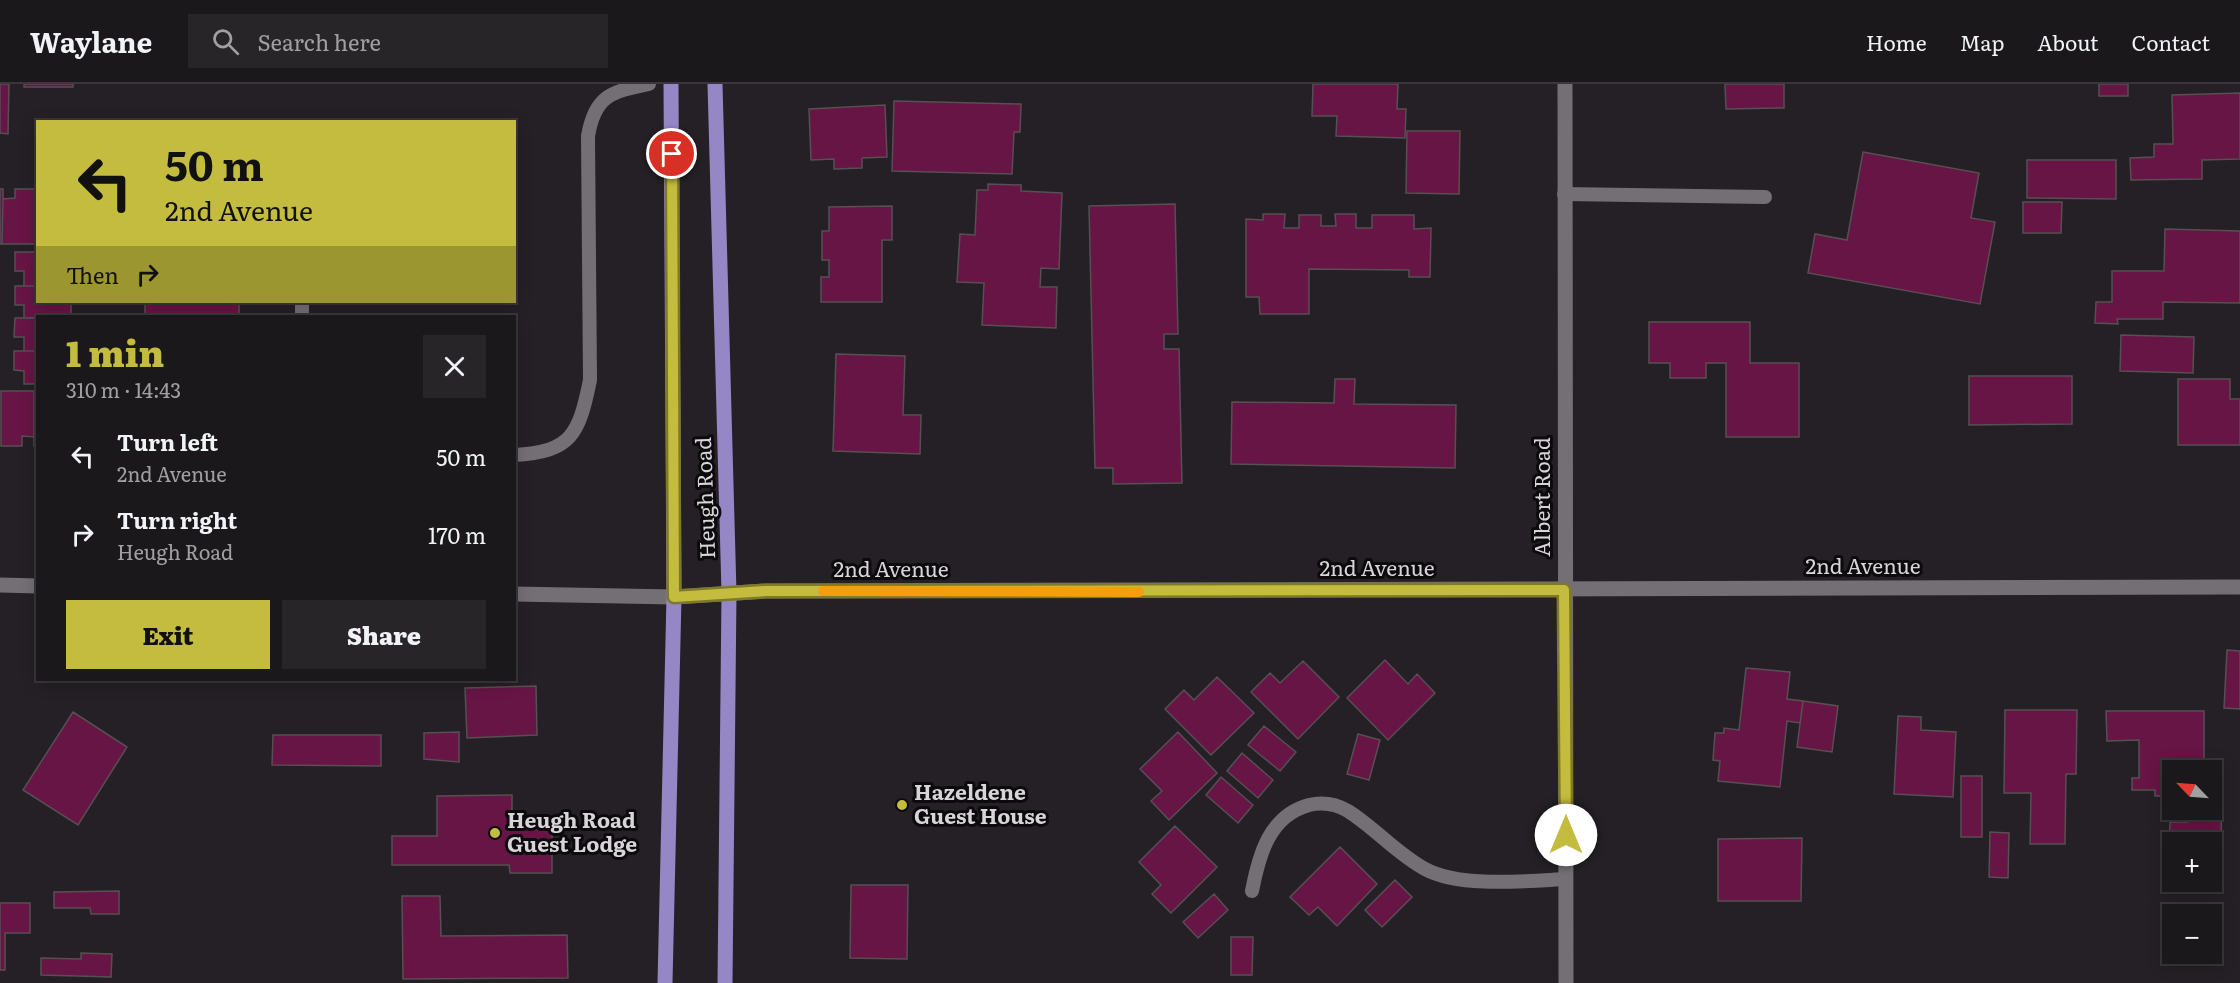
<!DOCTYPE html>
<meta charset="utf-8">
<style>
:root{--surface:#1b181c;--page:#282529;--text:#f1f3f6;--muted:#a0a0a3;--line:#39373b;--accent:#c4bc3e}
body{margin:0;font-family:Literata,serif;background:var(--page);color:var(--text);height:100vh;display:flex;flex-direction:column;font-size:22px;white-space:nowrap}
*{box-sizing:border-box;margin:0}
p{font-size:20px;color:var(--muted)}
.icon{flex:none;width:33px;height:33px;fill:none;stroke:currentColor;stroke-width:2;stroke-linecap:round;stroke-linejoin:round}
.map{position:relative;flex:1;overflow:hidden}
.sheet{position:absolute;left:36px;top:231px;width:480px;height:366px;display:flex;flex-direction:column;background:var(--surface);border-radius:0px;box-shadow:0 3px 15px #0003,0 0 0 2px var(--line)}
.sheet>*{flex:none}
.hud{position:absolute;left:36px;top:36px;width:480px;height:183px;border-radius:0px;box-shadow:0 3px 15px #0003,0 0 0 2px var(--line);background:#c4bc3e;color:#111;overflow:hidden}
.needle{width:39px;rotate:295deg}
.buttons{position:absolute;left:2162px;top:676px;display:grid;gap:12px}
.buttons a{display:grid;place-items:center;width:60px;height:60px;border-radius:0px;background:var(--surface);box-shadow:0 3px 15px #0003,0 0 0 2px var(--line);font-size:30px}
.pin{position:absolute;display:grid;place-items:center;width:51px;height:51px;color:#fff;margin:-26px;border:3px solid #fff;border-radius:50%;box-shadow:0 2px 6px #0007}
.me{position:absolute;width:66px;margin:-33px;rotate:0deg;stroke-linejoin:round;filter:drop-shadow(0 0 4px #0008)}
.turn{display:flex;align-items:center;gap:21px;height:126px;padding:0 30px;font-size:27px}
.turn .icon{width:78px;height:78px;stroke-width:2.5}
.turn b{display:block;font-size:42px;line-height:51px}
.then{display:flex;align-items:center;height:57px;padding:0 30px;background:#0003;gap:12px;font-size:22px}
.round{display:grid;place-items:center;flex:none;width:63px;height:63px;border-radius:0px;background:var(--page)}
.head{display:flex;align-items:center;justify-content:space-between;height:102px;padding:0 30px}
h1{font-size:36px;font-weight:800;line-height:45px;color:var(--accent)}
.cta{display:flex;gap:12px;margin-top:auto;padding:12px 30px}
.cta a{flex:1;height:69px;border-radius:0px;background:var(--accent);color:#111;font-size:24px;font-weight:800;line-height:69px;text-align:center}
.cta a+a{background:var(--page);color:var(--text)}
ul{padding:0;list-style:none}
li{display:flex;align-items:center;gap:18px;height:78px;padding:0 30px}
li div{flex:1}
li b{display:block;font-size:22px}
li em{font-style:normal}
header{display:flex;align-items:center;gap:36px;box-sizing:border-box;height:84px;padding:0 30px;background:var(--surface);border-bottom:2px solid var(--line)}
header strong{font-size:28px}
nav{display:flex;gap:33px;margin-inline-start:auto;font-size:21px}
.search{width:420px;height:54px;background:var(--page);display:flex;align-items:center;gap:15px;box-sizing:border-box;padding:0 21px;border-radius:0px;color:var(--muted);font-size:22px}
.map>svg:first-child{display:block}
</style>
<header>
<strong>Waylane</strong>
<div class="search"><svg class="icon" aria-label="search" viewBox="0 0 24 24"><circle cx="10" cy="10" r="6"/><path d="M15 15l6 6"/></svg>Search here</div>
<nav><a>Home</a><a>Map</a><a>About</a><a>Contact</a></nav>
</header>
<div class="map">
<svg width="2240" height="899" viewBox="0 0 2240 899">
<rect width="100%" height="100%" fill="#242025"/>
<path fill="#671544" stroke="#574f53" stroke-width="1.5" d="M 0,0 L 9,0 L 8,50 L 0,49 Z
M 24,0 L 73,0 L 73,3 L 24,3 Z
M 1313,0 L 1398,0 L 1397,25 L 1406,25 L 1405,54 L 1336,52 L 1337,32 L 1312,32 Z
M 1725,0 L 1784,0 L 1784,24 L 1726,25 Z
M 2099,0 L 2128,0 L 2128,12 L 2099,12 Z
M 2240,9 L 2240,75 L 2202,76 L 2202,95 L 2131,96 L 2130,74 L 2154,73 L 2154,60 L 2173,60 L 2172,11 Z
M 894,17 L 1021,20 L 1020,48 L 1014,48 L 1012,90 L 892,87 Z
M 885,21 L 887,73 L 862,74 L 862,84 L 834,85 L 834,75 L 811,76 L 809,25 Z
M 1407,47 L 1460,47 L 1459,110 L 1406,109 Z
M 1863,68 L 1979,89 L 1971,134 L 1995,138 L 1980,220 L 1808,189 L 1815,150 L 1847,156 Z
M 2027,76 L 2116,76 L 2116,115 L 2027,114 Z
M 988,100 L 1021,101 L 1021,107 L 1062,109 L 1059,185 L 1041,184 L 1040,203 L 1057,203 L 1056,244 L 982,241 L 984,199 L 957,198 L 960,150 L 975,151 L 977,106 L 988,106 Z
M 0,105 L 3,105 L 3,115 L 2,160 L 0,160 Z
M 15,105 L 35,105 L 35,160 L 2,160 L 3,115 L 15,114 Z
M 36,115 L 38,115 L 38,160 L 35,160 Z
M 2023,118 L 2062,118 L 2061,149 L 2023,149 Z
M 1175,120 L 1178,250 L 1164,250 L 1164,265 L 1179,265 L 1182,399 L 1113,400 L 1113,384 L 1095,384 L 1089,122 Z
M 892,122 L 892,156 L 882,156 L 882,218 L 821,218 L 821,193 L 829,193 L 829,176 L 822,176 L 822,147 L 829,147 L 829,123 Z
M 1263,130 L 1285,130 L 1284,144 L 1299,144 L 1299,131 L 1321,131 L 1321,142 L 1336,142 L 1335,130 L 1356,130 L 1356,144 L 1372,144 L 1372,131 L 1414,131 L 1414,145 L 1431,144 L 1430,193 L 1409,193 L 1409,186 L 1309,185 L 1309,230 L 1260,230 L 1259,213 L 1246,213 L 1246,135 L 1263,136 Z
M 2165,145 L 2240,147 L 2240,219 L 2163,218 L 2163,235 L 2117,235 L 2118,240 L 2095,239 L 2096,218 L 2112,218 L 2112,187 L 2164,187 Z
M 15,168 L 38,168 L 38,202 L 24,202 L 24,187 L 15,187 Z
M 15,202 L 38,202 L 38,218 L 71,218 L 71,232 L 24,234 L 24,221 L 15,221 Z
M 145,218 L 239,218 L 239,232 L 145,232 Z
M 15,234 L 38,234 L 38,267 L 24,267 L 24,253 L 14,253 Z
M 1649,238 L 1750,238 L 1750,279 L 1799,279 L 1799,353 L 1726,353 L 1726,279 L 1706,279 L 1706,294 L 1670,294 L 1670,279 L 1649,279 Z
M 2121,251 L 2194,253 L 2193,289 L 2120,287 Z
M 14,267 L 38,267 L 38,300 L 24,300 L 24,287 L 14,286 Z
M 836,270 L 905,272 L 903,331 L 921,331 L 920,370 L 833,367 Z
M 1969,292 L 2072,292 L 2072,340 L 1969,341 Z
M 1335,295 L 1355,295 L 1354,320 L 1456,321 L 1455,384 L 1231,380 L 1232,318 L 1334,319 Z
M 2178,295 L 2230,295 L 2230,315 L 2240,315 L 2240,361 L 2178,361 Z
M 1,307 L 34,307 L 34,353 L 22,352 L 22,362 L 1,362 Z
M 34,307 L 38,307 L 38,362 L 34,362 Z
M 2227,566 L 2240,567 L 2240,625 L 2224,624 Z
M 1385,576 L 1408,600 L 1417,590 L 1435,609 L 1388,656 L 1347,614 Z
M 1303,577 L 1339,613 L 1298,655 L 1251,608 L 1270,589 L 1280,599 Z
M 1746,584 L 1790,588 L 1787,615 L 1803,617 L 1800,639 L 1787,637 L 1780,703 L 1718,697 L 1720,677 L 1713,676 L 1715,649 L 1724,649 L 1724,644 L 1739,646 Z
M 1217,593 L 1254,629 L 1211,671 L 1165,625 L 1184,606 L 1194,616 Z
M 536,602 L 537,651 L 467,654 L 465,604 Z
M 1803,617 L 1838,622 L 1832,668 L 1797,663 Z
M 2005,626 L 2077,626 L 2076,690 L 2066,690 L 2065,760 L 2030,760 L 2031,709 L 2004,709 Z
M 2106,627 L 2204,627 L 2204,687 L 2172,687 L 2172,712 L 2155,712 L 2155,706 L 2132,706 L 2132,694 L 2139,694 L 2139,656 L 2107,657 Z
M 73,628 L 127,663 L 78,741 L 23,706 Z
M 1898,632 L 1921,633 L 1921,646 L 1956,648 L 1953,713 L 1894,710 Z
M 1264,642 L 1296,668 L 1280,687 L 1248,661 Z
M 459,648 L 459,678 L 424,675 L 424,649 Z
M 1178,648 L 1217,689 L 1169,736 L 1151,717 L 1162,707 L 1140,685 Z
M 1358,650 L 1380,656 L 1369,696 L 1347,690 Z
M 273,651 L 381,651 L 381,682 L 272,681 Z
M 1242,669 L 1273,696 L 1258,714 L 1227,687 Z
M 1961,692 L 1982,692 L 1982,753 L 1961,753 Z
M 1221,693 L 1253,721 L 1238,739 L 1206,711 Z
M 2211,697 L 2222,697 L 2221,765 L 2211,765 L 2211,759 L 2172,759 L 2172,776 L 2169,776 L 2170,738 L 2188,738 L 2188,726 L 2211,726 Z
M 512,711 L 512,745 L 552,745 L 552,789 L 510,789 L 509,781 L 392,781 L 392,752 L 437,752 L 437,712 Z
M 1175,742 L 1217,783 L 1171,829 L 1152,810 L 1161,801 L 1139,778 Z
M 1990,748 L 2009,749 L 2008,794 L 1989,793 Z
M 1802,754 L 1801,817 L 1718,817 L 1718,755 Z
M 1340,763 L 1377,800 L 1337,842 L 1318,823 L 1309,831 L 1290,813 Z
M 1395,796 L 1412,813 L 1382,843 L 1365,826 Z
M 851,801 L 908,801 L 907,875 L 850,874 Z
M 119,807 L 119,830 L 91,830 L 90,824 L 54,824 L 54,808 Z
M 1214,810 L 1228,826 L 1198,854 L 1183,838 Z
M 402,812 L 440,812 L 441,852 L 567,851 L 568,894 L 403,895 Z
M 0,819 L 30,819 L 30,849 L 5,849 L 5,886 L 0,886 Z
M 2163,837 L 2172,837 L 2172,868 L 2162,868 Z
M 1231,853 L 1253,853 L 1252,891 L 1231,891 Z
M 81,869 L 112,870 L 111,893 L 41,891 L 41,874 L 81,875 Z"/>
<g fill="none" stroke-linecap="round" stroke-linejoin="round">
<path stroke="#746f75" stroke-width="14" d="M 1564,110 L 1765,113
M 302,218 L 302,232
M 514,371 C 572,368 579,350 590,296 L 588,52 C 595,11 611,8 649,0
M 1252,807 C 1259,771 1269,732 1309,721 C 1322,718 1336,720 1348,727 C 1375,744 1397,770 1425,785 C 1460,804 1526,797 1566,795"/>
<path stroke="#746f75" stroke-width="15" d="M 1565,0 L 1566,899
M 0,501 L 38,502
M 514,510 L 674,513 L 766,507 L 2240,503"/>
<path stroke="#9586c5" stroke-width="15" d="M 715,0 L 729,509 L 725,899
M 665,899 L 674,513 L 671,0"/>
</g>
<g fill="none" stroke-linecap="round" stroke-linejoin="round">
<defs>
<path id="route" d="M 672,70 L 674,513 L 766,507 L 1564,506 L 1566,751"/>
</defs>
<use href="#route" stroke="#7f7a28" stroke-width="15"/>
<use href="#route" stroke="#c4bc3e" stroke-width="10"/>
<path stroke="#f59e0b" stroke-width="10" d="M 823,507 L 1139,508"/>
</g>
<g fill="#c4bc3e" stroke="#0c0a0d" stroke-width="2">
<circle cx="902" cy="721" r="6"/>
<circle cx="495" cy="749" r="6"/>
</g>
<g text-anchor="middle" stroke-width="6" stroke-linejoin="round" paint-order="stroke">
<g font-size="21" fill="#d8d5d9" stroke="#0c0a0d">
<text transform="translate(1543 413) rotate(-90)" y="7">Albert Road</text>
<text transform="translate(706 414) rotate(-92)" y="7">Heugh Road</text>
<text x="1863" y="490">2nd Avenue</text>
<text x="1377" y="492">2nd Avenue</text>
<text x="891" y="493">2nd Avenue</text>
</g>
<g font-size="21" font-weight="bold" fill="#d8d5d9" stroke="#0c0a0d" text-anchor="start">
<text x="914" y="716">Hazeldene<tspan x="914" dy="24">Guest House</tspan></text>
<text x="507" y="744">Heugh Road<tspan x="507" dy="24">Guest Lodge</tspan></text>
</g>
</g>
</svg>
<div class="buttons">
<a><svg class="needle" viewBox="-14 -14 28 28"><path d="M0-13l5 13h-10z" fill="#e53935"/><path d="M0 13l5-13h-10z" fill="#a0a0a3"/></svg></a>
<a>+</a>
<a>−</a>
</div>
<div class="pin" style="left:672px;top:70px;background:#d93025"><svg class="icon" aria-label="arrive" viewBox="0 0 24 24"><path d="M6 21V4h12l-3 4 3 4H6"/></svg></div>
<svg class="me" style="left:1566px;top:751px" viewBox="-20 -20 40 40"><circle r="19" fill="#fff"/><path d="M0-13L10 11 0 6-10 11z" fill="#c4bc3e"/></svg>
<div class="hud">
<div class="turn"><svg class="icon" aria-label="left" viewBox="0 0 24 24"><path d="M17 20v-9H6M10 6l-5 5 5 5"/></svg><div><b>50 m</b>2nd Avenue</div></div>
<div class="then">Then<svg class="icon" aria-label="right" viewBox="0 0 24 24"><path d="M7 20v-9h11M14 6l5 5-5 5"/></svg></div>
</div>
<section class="sheet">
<div class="head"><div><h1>1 min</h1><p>310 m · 14:43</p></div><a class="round"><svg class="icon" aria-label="close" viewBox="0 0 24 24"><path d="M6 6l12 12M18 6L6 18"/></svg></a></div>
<ul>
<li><svg class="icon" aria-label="left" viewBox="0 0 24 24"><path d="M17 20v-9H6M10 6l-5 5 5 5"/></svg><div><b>Turn left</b><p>2nd Avenue</p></div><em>50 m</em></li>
<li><svg class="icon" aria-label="right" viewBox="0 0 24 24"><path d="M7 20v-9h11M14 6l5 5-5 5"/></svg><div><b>Turn right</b><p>Heugh Road</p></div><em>170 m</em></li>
</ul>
<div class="cta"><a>Exit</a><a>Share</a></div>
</section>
</div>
